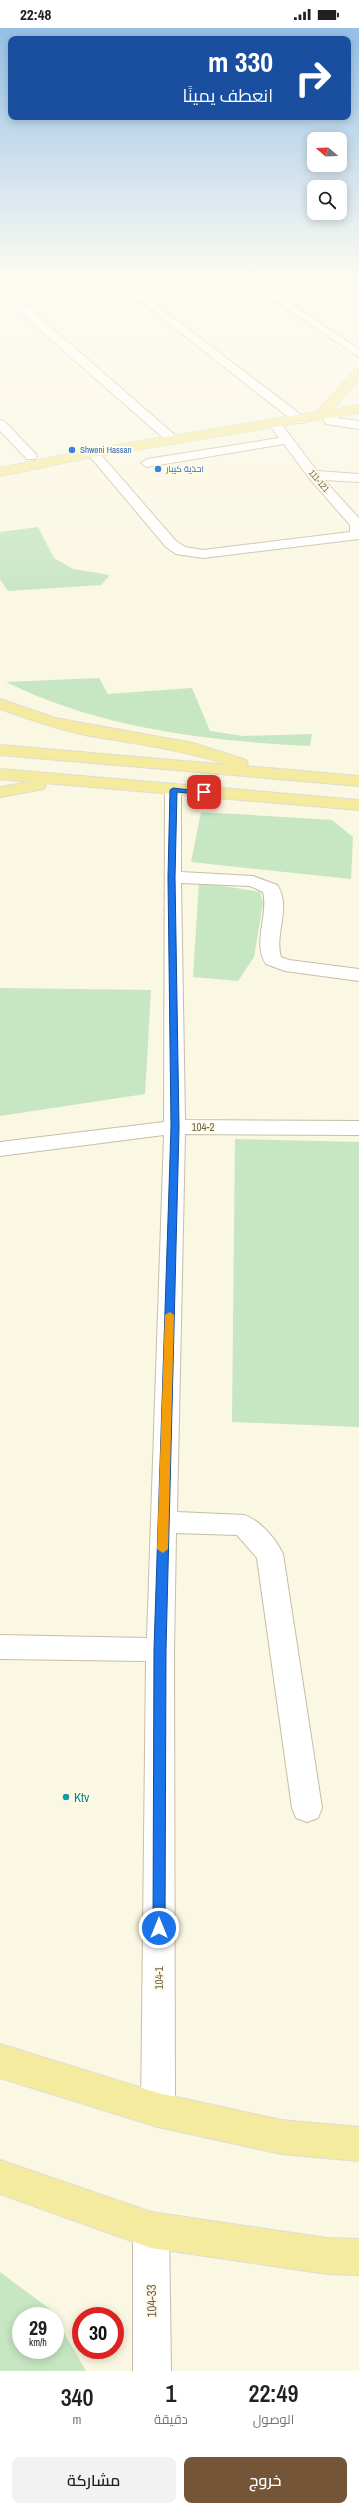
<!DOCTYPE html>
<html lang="ar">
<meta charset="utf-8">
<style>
:root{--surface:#fff;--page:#f2f2f2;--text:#202124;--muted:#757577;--accent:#755537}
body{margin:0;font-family:"Archivo Narrow",Cairo,sans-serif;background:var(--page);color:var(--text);direction:rtl;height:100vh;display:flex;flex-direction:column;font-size:15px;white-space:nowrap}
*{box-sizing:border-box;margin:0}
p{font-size:13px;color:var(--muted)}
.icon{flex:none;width:22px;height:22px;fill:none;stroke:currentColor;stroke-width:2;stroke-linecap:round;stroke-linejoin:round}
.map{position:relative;height:2343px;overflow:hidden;direction:ltr}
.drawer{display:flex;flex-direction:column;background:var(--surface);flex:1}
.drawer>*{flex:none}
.guide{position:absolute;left:8px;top:8px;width:343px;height:84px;border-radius:8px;box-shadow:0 2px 10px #0003;direction:rtl;background:#1a4fa0;color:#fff;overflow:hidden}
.needle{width:26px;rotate:289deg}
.buttons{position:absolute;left:307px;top:104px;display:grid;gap:8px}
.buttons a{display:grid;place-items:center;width:40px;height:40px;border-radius:8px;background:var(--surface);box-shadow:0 2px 10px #0003;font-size:20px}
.speed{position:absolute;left:12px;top:2279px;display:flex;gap:8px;font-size:20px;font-weight:700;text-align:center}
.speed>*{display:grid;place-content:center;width:52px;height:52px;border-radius:50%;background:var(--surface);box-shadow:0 2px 10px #0003;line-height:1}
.speed small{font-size:10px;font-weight:400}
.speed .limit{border:6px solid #d22;background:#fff;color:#111}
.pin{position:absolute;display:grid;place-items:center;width:34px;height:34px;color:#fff;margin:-17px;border-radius:8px;box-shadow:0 2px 6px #0006}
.me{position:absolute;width:44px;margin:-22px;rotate:0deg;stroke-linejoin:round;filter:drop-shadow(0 0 3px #0008)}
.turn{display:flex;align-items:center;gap:14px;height:84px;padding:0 12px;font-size:18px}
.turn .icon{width:52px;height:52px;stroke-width:2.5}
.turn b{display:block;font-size:28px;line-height:34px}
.eta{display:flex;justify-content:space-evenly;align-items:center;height:68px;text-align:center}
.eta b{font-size:24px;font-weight:600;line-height:28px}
.action{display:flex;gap:8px;margin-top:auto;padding:8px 12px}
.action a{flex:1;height:46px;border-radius:8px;background:var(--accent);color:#fff;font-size:16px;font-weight:600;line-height:46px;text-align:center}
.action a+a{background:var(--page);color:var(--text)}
.status{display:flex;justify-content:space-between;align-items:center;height:28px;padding:0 20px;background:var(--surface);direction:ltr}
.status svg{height:11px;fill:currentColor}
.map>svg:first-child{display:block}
</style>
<div class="status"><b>22:48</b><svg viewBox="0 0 49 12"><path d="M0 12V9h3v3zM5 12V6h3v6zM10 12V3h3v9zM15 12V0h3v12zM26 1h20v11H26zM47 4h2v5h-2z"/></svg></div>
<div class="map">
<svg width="359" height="2343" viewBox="0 0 359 2343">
<rect width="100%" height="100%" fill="#faf7e2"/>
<path fill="#c7e6c2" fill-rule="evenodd" d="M 38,499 L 54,530 L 73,541 L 110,547 L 101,557 L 8,563 L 0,551 L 0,504 Z
M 99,650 L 108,666 L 192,660 L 210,703 L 243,708 L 312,706 L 310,718 C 207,713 99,700 6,654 Z
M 201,784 L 332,792 L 353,809 L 351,851 L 191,834 Z
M 199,854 L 260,864 L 263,875 L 254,929 L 238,953 L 193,949 Z
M 0,960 L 151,962 L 145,1066 L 0,1088 Z
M 235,1111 L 359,1114 L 359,1399 L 232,1394 Z
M 0,2244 L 51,2282 L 86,2343 L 0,2343 ZM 21,2288 L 55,2288 L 55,2322 L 21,2322 Z"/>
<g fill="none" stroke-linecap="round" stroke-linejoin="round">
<defs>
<path id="minor" d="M 75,251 L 100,251 L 95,254 L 12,265 L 177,409 L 179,412 L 177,415 L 169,415 L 0,267 L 0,261 L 3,260 Z
M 112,251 L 123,251 L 304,389 L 306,392 L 304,395 L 296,395 Z
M 242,251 L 253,251 L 359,321 L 359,329 Z
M 339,381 L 345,385 L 337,390 L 359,393 L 359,401 L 326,396 L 323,390 Z
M 0,392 L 4,393 L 35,425 L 37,428 L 35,431 L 27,431 L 0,403 Z
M 275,392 L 279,393 L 317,443 L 359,446 L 359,454 L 324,452 L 359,490 L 359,511 L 203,530 L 176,526 L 166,519 L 87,425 L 89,422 L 97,422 L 176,513 L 185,519 L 203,522 L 350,504 L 350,497 L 309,450 L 284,416 L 147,439 L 141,435 L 147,431 L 279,410 L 269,396 Z
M 173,757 L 179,758 L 181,762 L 181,844 L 253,848 L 277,857 C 292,878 274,906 281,929 L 289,932 L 359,941 L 359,953 L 285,943 L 266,936 C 252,915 269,887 263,864 L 250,858 L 181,855 L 185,1092 L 359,1093 L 359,1107 L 185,1106 L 177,1484 L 244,1487 C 260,1492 276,1511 283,1526 L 322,1780 L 318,1790 L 307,1794 L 296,1790 L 292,1780 L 257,1530 L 237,1507 L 176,1505 L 174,1622 L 175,2082 L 170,2094 L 158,2099 L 146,2094 L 141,2082 L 146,1633 L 0,1631 L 0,1607 L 147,1610 L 164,1107 L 0,1128 L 0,1114 L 164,1094 L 165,762 L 167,758 Z
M 151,2184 L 163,2190 L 169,2202 L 171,2343 L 133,2343 L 133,2202 L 139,2190 Z"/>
<path id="major" d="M 359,341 L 359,351 L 332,382 L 359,377 L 359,385 L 93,429 L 0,448 L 0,440 L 93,421 L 317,384 L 355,342 Z
M 0,671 L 55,690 L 193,715 L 246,732 L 248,735 L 246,738 L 359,748 L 359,758 L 0,727 L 0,717 L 229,737 C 180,721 135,716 85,707 C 56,701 28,691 0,681 Z
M 0,741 L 359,772 L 359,782 L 45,755 L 46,757 L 44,761 L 0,769 L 0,759 L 30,754 L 0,751 Z
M 0,2016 L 158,2065 L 281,2092 L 359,2099 L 359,2133 L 281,2126 L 158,2099 L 0,2050 Z
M 0,2132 L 151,2184 L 327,2210 L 359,2211 L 359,2247 L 327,2246 L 151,2220 L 0,2166 Z"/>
</defs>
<use href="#minor" stroke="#c8bea8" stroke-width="2"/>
<use href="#major" stroke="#e0dcd7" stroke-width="2"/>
<use href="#minor" fill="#fff" fill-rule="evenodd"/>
<use href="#major" fill="#f5eb9f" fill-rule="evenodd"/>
</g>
<linearGradient id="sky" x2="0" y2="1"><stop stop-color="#95c0e6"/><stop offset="0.43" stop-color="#fdfbf2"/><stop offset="1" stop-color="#fdfbf2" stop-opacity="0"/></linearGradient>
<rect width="359" height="579" fill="url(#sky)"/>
<path fill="#1a73e8" stroke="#114b97" d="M 173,760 L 208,764 L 204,767 L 177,764 L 175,849 L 179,1099 L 166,1622 L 165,1900 L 164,1904 L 159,1906 L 154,1904 L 153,1900 L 154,1622 L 171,1099 L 168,849 L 170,762 Z"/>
<path fill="#f59e0b" d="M 170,1284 L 174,1287 L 168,1521 L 163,1525 L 157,1521 L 165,1287 Z"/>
<g fill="#3f7fe0" stroke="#fefbe8" stroke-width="1.5">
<circle cx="72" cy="422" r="4"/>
<circle cx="158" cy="441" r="4"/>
</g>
<circle fill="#0f9aa8" stroke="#fefbe8" stroke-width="1.5" cx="66" cy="1769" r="4"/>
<g text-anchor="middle" stroke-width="4" stroke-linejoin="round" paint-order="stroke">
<g font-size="9" fill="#366cbe" stroke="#fefbe8" text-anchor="start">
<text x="80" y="425">Shweni Hassan</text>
<text x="166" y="444">احذية كيبار</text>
</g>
<g font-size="9" fill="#70624b" stroke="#fefbe8">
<text transform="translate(319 453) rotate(50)" y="3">111-121</text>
</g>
<g font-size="11" fill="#70624b" stroke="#fefbe8">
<text x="203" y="1103">104-2</text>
<text transform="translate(159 1950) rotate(-90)" y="4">104-1</text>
</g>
<g font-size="13" fill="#0d838f" stroke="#fefbe8" text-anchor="start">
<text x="74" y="1774">Ktv</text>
</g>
<g font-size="13" fill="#70624b" stroke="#fefbe8">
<text transform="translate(151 2273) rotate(-91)" y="5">104-33</text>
</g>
</g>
</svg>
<div class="buttons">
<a><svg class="needle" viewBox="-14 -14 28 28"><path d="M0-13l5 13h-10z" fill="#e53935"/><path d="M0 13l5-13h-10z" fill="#757577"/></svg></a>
<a><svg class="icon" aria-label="search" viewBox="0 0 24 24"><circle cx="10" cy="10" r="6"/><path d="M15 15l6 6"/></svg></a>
</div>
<div class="speed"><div>29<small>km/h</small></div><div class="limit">30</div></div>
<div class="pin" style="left:204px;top:764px;background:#d93025"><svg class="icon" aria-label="arrive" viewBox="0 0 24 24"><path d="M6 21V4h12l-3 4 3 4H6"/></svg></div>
<svg class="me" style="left:159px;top:1900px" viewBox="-20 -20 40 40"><circle r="17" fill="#1a73e8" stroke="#fff" stroke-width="3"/><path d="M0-11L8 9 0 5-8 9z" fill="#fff"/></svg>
<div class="guide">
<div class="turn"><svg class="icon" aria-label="right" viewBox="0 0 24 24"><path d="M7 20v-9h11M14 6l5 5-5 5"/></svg><div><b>330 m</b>انعطف يمينًا</div></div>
</div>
</div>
<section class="drawer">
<div class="eta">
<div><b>22:49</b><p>الوصول</p></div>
<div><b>1</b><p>دقيقة</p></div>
<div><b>340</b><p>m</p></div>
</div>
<div class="action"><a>خروج</a><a>مشاركة</a></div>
</section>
